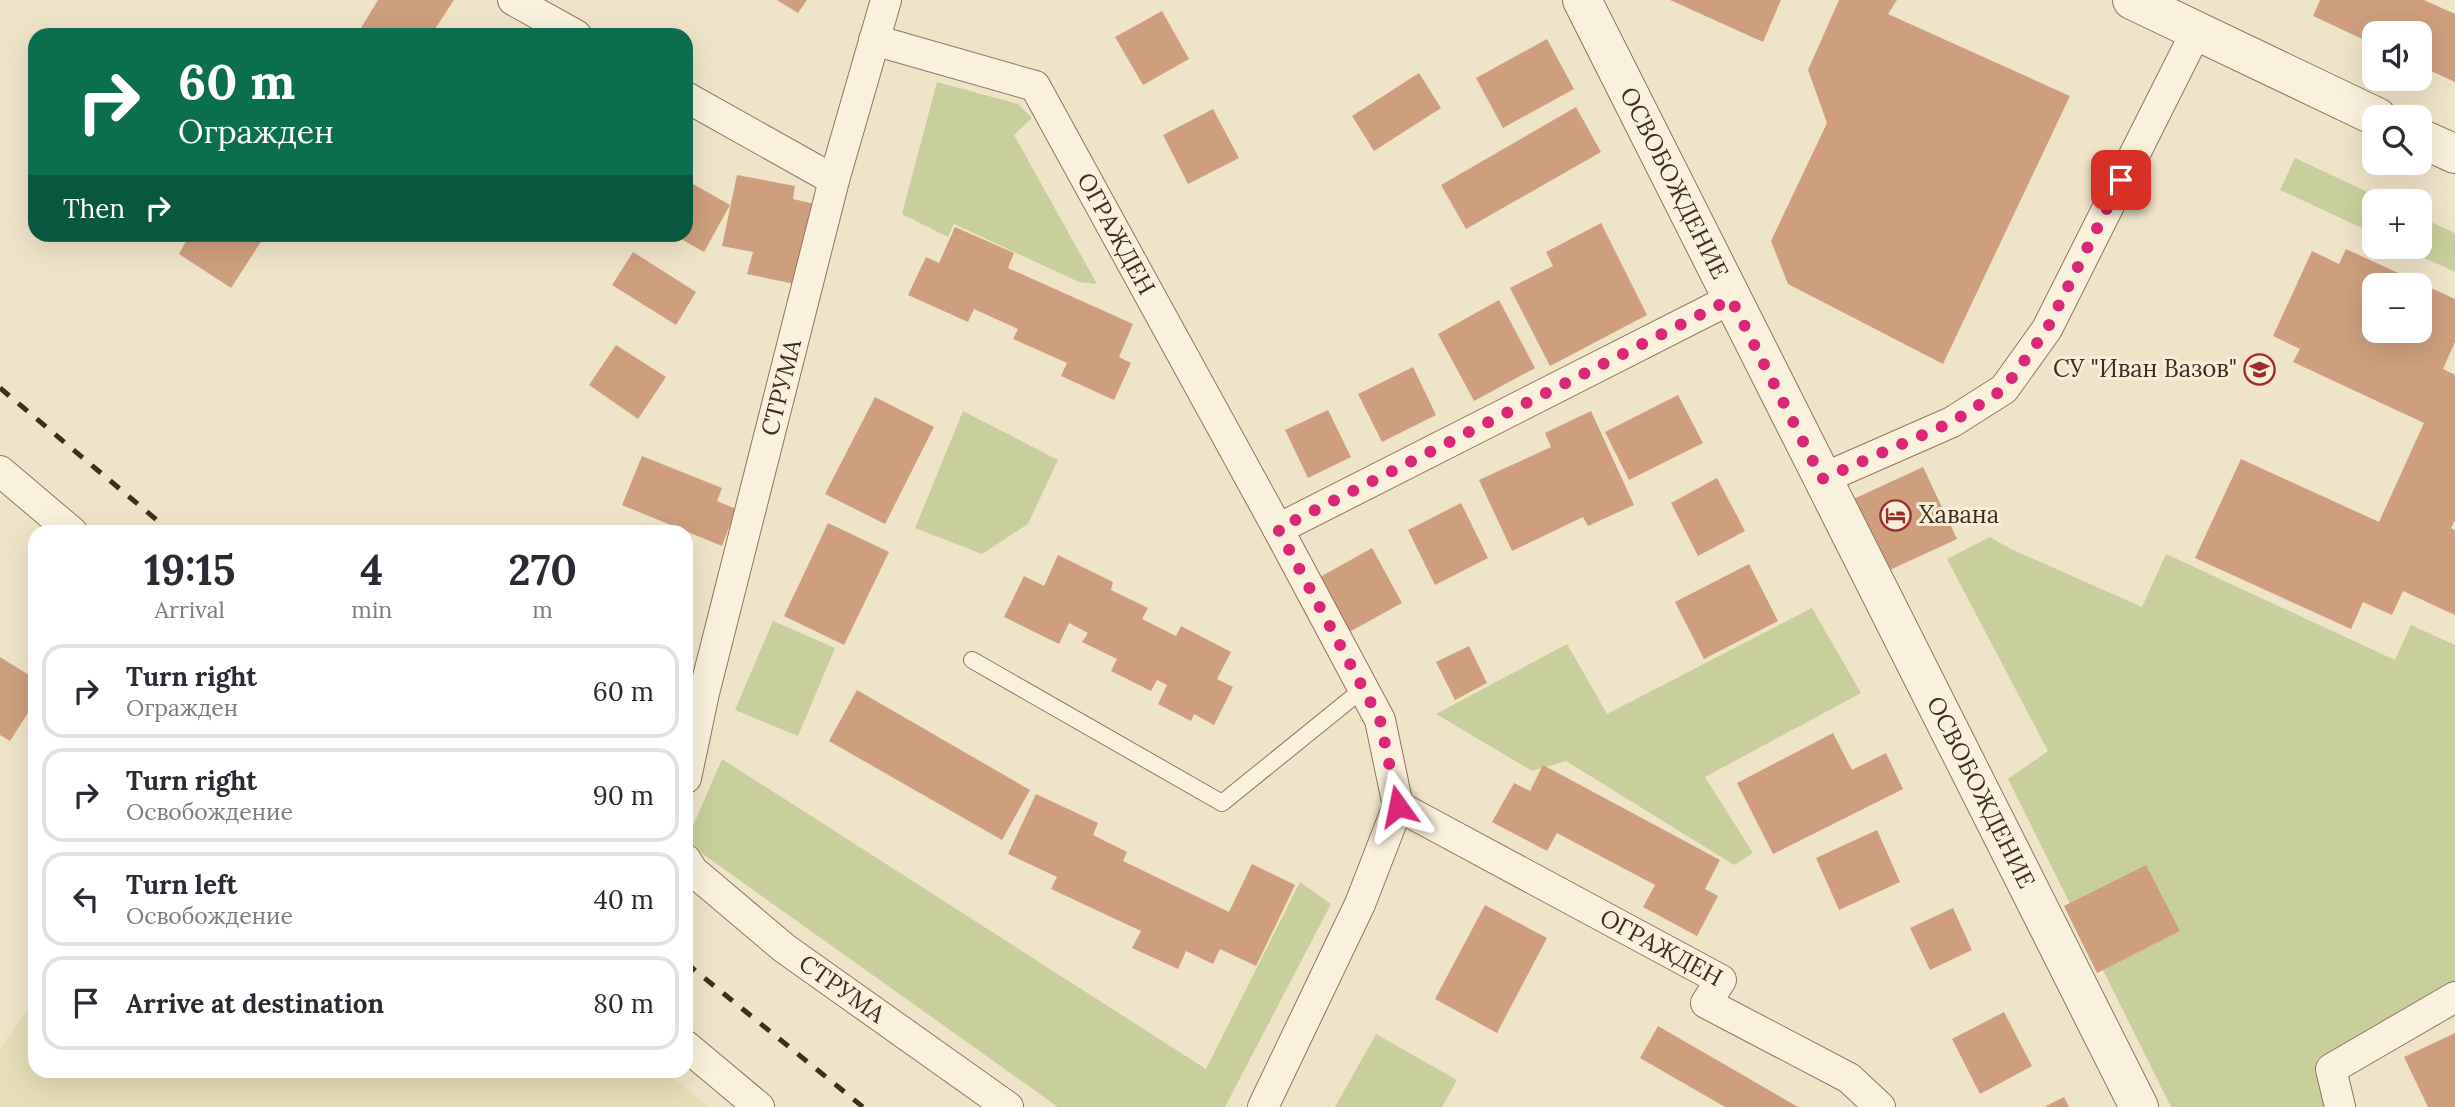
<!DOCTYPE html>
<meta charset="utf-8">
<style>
:root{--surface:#fff;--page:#f2f2f3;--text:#2b2b33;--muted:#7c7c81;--line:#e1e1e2}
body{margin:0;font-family:Lora,serif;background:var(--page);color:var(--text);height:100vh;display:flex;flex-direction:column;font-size:26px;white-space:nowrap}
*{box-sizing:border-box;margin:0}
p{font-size:23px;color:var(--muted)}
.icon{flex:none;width:38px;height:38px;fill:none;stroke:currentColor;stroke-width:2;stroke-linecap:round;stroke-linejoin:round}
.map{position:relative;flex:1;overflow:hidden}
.details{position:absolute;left:28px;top:525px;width:665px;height:553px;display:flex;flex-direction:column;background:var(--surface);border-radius:21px;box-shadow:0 7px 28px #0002}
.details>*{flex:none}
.guide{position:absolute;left:28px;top:28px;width:665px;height:214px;border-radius:21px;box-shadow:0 7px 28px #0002;background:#0b6e4f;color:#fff;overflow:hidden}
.tools{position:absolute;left:2362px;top:21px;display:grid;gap:14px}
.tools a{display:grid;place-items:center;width:70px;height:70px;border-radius:14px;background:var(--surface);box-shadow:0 7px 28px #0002;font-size:35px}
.pin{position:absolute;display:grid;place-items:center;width:60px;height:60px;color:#fff;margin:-30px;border-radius:14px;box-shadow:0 4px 10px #0006}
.me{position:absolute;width:77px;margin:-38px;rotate:348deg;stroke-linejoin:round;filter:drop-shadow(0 0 5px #0008)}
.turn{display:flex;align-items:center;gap:24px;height:147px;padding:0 35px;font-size:32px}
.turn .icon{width:91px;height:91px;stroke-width:2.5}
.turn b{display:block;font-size:49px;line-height:60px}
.then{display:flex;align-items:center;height:66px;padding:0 35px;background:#0003;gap:14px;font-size:26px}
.eta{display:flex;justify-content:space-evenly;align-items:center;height:119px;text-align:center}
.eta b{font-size:42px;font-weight:700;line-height:49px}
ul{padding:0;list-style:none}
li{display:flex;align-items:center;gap:21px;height:94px;margin:0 14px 10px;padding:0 21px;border:4px solid var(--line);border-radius:21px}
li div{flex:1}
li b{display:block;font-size:26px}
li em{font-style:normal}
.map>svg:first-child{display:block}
</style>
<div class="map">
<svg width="2455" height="1107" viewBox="0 0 2455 1107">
<rect width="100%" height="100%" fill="#f0e4c8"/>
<path fill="#e6deb5" d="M 35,997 L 35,1071 L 665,1071 L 709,1107 L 0,1107 L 0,1049 Z"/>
<path fill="#c9cf9b" d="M 937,82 L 1018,104 L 1032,118 L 1014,135 L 1097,284 L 1079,282 L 954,224 L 948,237 L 902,214 Z
M 2295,158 L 2387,201 L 2375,201 L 2375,234 L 2280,190 Z
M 2420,217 L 2455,233 L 2455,272 L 2401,247 L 2420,247 Z
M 963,411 L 1058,460 L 1028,524 L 982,554 L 915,528 Z
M 1990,537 L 2011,549 L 2142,607 L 2166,554 L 2395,660 L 2411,625 L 2455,645 L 2455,985 L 2318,1067 L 2329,1107 L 2171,1107 L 2008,779 L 2048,751 L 1947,559 Z
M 1812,608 L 1861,693 L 1705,777 L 1753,853 L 1734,865 L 1566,761 L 1532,771 L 1436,714 L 1567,644 L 1607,714 Z
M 773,621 L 835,648 L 798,736 L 735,710 Z
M 722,759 L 1206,1069 L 1300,882 L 1331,904 L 1225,1107 L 1058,1107 L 686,842 Z
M 1376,1034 L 1457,1080 L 1442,1107 L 1335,1107 Z"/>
<path fill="#cf9f7d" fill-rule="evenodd" d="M 378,0 L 454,0 L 431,35 L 371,35 L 361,28 Z
M 777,0 L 807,0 L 798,13 Z
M 1670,0 L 1781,0 L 1763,42 Z
M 1839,0 L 1897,0 L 1888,14 L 2070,96 L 1943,364 L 1788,284 L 1771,241 L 1827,123 L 1808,70 Z
M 2320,0 L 2424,0 L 2455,14 L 2455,82 L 2420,66 L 2420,33 L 2375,33 L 2375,45 L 2313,16 Z
M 1162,11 L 1189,59 L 1143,85 L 1115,37 Z
M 1547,39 L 1574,89 L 1503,128 L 1476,78 Z
M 1419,73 L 1441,108 L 1374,151 L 1352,116 Z
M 1576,107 L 1601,152 L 1466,229 L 1441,185 Z
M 1213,109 L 1239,158 L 1188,184 L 1163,135 Z
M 737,175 L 795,186 L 793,199 L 819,205 L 804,286 L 747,274 L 753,252 L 722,246 Z
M 686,180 L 730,205 L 704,252 L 672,234 L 686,234 Z
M 1601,223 L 1647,315 L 1550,366 L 1510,288 L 1553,266 L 1546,252 Z
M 955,227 L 1014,253 L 1008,268 L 1133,324 L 1119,357 L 1131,363 L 1114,400 L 1061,376 L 1067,363 L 1013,339 L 1018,329 L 974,309 L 968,322 L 908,295 L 926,257 L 939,263 Z
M 190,234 L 266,234 L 231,288 L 179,254 Z
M 2346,249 L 2455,299 L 2455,342 L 2443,369 L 2455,375 L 2455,520 L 2451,528 L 2455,530 L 2455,615 L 2403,591 L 2392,615 L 2363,602 L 2351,629 L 2195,558 L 2241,459 L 2379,522 L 2424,423 L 2293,362 L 2300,349 L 2273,336 L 2312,251 L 2339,264 ZM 2375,285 L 2420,285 L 2420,331 L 2375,331 Z
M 633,252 L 696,292 L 676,325 L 612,285 Z
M 1499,300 L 1535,368 L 1474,401 L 1438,334 Z
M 616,345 L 666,377 L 638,419 L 589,385 Z
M 1413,367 L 1436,415 L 1382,442 L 1358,394 Z
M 1678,395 L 1703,443 L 1629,480 L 1605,432 Z
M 875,397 L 934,427 L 885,524 L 825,494 Z
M 1328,410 L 1351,457 L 1308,478 L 1285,430 Z
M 1591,411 L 1634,505 L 1588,526 L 1583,517 L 1512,551 L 1479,480 L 1551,447 L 1545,433 Z
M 642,456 L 722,488 L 717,501 L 736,509 L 722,546 L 622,505 Z
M 1923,467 L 1957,539 L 1881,574 L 1847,502 Z
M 1717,478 L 1745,531 L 1698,556 L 1671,503 Z
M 1461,503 L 1488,558 L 1435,585 L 1408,530 Z
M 828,523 L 889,552 L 844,645 L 784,616 Z
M 1372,548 L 1402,603 L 1342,636 L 1313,581 Z
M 1058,555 L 1113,582 L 1111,590 L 1148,608 L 1142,619 L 1176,636 L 1181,626 L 1231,652 L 1217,679 L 1233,687 L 1214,725 L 1194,714 L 1191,721 L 1158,704 L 1167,685 L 1157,680 L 1151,691 L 1111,671 L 1117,659 L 1082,642 L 1088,633 L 1069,623 L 1059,644 L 1004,617 L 1024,576 L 1044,586 Z
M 1749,564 L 1778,621 L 1704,659 L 1675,602 Z
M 1469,646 L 1487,683 L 1455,700 L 1436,662 Z
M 0,657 L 35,679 L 35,702 L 10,741 L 0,735 Z
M 857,690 L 1030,790 L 1002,840 L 829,741 Z
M 1833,733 L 1852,770 L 1886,753 L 1903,789 L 1773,854 L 1737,783 Z
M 1543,765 L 1720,860 L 1705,889 L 1718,896 L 1697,936 L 1643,907 L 1655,885 L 1557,833 L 1547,851 L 1492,822 L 1514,783 L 1530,791 Z
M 1036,794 L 1098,823 L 1093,835 L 1127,852 L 1123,861 L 1229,912 L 1252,864 L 1295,885 L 1256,966 L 1220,949 L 1213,964 L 1186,951 L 1178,969 L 1132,948 L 1141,931 L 1051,889 L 1057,877 L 1008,854 Z
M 1877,830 L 1900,882 L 1839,910 L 1816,858 Z
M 2146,865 L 2180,931 L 2097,973 L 2064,906 Z
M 1485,905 L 1547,938 L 1497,1033 L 1435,999 Z
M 1953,908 L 1972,950 L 1930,970 L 1910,928 Z
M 2004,1012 L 2032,1066 L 1980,1094 L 1952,1039 Z
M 1658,1026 L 1798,1107 L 1725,1107 L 1640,1058 Z
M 2455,1033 L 2455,1107 L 2428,1107 L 2404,1057 Z
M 2064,1097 L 2069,1107 L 2044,1107 Z"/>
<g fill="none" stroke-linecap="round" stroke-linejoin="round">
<defs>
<path id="service" d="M 972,660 L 1222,803 L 1363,689"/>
<g id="minor">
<path d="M 513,0 L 576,35"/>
<path id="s1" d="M 874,40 L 1035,86 L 1278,529 L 1731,299"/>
<path d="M 686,97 L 834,180"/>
<path d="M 0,471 L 72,532"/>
<path d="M 1822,479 L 1952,422 L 2004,389 L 2047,329 L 2196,32"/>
<path id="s2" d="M 686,778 L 704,693 L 834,180 L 886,0"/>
<path id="s3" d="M 1398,806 L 1721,980 L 1706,1003 L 1849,1078 L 1880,1107"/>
<path id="s4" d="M 686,860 L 693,871 L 784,948 L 1008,1107"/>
<path d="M 686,1046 L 759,1107"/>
<path d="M 1263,1107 L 1360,904 L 1398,806 L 1380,720 L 1278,529"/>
<path d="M 2340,1107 L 2331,1069 L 2455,997"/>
</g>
<g id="tertiary">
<path id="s5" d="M 1582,0 L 2139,1107"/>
<path d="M 2132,0 L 2377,117"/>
<path d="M 2420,138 L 2455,154"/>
</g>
</defs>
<use href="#service" stroke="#8d765c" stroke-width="18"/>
<use href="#minor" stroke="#8d765c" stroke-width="32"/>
<use href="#tertiary" stroke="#8d765c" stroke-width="40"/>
<use href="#service" stroke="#faf1dc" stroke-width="16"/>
<use href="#minor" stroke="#faf1dc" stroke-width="30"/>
<use href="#tertiary" stroke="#faf1dc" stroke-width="38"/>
<path stroke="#3d2e20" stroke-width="5" stroke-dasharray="12 12" stroke-linecap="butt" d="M 0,388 L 171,532
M 686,963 L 863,1107"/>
</g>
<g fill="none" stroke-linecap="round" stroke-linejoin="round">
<path stroke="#db2777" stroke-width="12" stroke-dasharray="0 21.6" d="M 1398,806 L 1380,720 L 1278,529 L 1731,299 L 1822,479 L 1952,422 L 2004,389 L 2047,329 L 2121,180"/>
</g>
<defs>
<symbol id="school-ring" viewBox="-11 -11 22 22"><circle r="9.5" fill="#f7eed8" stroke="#9e2a2b" stroke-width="1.5"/><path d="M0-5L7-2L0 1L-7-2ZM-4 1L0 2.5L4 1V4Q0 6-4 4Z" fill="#9e2a2b"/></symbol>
<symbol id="hotel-ring" viewBox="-11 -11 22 22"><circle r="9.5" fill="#f7eed8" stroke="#9e2a2b" stroke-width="1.5"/><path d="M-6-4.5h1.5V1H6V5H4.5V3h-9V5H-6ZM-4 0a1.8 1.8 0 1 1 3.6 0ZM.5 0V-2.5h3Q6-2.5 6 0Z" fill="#9e2a2b"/></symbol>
</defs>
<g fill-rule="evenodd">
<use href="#school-ring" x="2242" y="352" width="35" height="35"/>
<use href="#hotel-ring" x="1878" y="498" width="35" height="35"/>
</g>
<g text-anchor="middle" stroke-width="6" stroke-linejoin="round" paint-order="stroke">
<g font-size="24" fill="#3d2e20" stroke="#f7eed8">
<text dy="8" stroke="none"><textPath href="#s5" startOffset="205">ОСВОБОЖДЕНИЕ</textPath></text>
<text dy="8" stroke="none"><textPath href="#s1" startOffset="336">ОГРАЖДЕН</textPath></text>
<text dy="8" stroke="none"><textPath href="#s2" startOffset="402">СТРУМА</textPath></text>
<text dy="8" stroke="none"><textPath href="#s5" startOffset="887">ОСВОБОЖДЕНИЕ</textPath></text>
<text dy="8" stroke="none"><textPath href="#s3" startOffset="299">ОГРАЖДЕН</textPath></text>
<text dy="8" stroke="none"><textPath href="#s4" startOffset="203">СТРУМА</textPath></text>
</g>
<g font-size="24" fill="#3d2e20" stroke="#f7eed8" text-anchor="end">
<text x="2237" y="377">СУ "Иван Вазов"</text>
<text x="1919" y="523" text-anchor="start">Хавана</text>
</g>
</g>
</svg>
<div class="tools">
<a><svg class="icon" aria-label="sound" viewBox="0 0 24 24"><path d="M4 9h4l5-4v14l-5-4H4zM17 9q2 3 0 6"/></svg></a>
<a><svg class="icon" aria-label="search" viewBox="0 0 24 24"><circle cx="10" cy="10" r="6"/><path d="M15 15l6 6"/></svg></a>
<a>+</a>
<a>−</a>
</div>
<div class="pin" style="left:2121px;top:180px;background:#d93025"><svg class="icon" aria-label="arrive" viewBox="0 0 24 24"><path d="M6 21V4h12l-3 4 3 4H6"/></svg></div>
<svg class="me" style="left:1398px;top:806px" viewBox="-20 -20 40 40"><path d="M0-17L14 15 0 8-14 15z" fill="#db2777" stroke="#fff" stroke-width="4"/></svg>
<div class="guide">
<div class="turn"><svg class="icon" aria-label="right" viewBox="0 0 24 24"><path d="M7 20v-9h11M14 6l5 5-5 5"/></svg><div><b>60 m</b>Огражден</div></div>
<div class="then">Then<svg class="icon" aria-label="right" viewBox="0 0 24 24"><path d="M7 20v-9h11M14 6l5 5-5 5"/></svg></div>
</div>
<section class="details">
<div class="eta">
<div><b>19:15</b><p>Arrival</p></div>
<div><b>4</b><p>min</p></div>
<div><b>270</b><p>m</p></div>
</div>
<ul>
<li><svg class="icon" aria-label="right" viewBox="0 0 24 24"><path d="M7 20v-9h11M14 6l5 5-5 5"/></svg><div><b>Turn right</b><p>Огражден</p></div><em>60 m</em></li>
<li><svg class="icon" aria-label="right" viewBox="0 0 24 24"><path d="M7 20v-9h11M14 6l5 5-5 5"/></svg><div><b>Turn right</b><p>Освобождение</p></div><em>90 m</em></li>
<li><svg class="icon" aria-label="left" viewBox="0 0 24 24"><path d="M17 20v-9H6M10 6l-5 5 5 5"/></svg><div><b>Turn left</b><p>Освобождение</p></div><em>40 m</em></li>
<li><svg class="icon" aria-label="arrive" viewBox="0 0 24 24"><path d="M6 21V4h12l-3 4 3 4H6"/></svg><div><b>Arrive at destination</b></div><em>80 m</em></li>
</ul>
</section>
</div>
